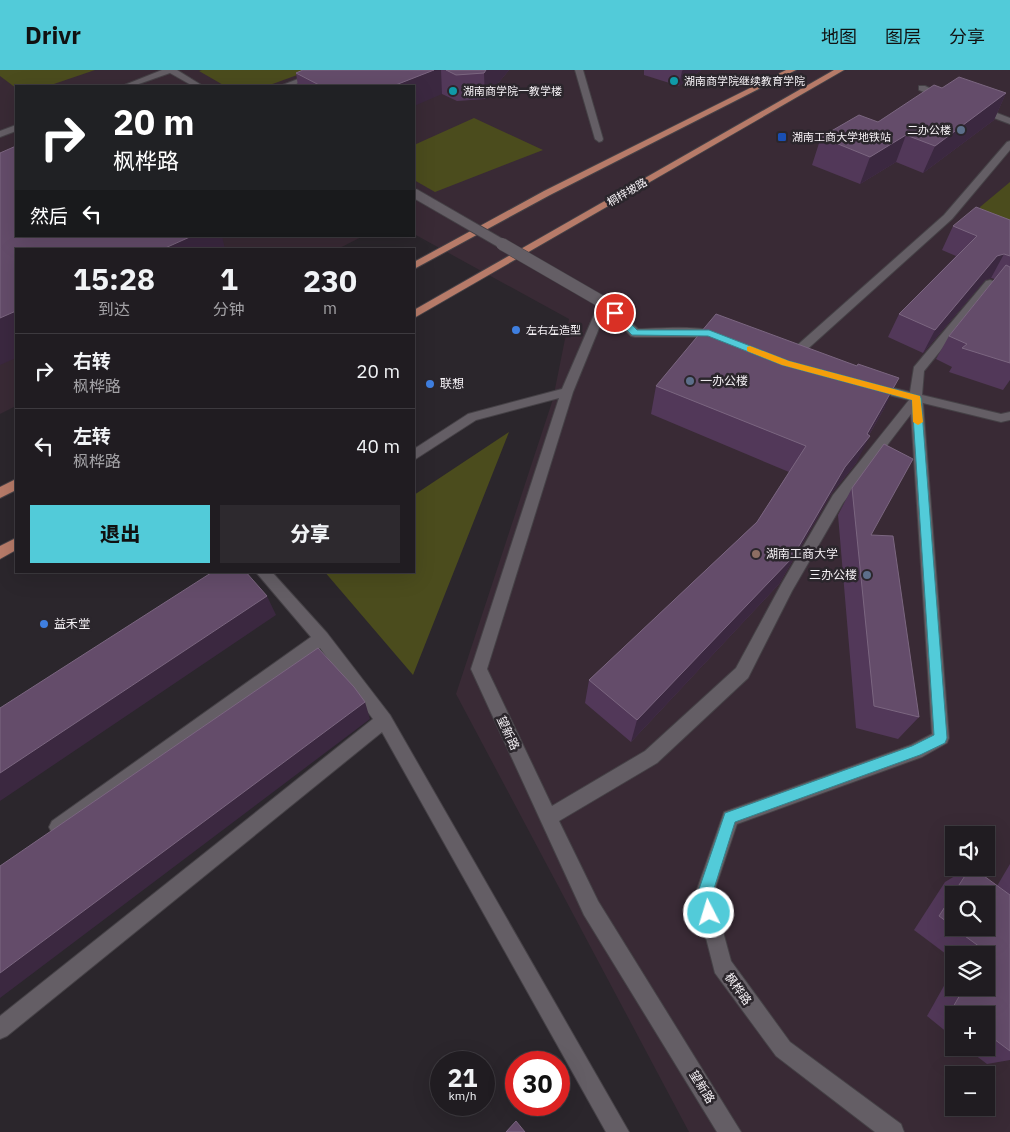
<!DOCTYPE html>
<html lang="zh">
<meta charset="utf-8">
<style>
:root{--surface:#201c21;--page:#2d292e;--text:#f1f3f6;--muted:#a2a1a5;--line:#3d3a3f;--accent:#52cbd9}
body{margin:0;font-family:"IBM Plex Sans","Noto Sans SC",sans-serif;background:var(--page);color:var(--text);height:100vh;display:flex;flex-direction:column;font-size:19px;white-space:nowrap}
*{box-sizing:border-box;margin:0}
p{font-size:16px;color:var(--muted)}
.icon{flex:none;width:28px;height:28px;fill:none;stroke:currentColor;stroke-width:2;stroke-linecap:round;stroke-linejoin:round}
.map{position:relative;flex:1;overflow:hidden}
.panel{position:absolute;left:15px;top:178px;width:400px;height:325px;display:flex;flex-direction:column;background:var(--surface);border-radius:0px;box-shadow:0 5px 20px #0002,0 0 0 1px var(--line)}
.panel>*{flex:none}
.top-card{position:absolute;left:15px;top:15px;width:400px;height:152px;border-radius:0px;box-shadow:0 5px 20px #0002,0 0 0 1px var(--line);background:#202124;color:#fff;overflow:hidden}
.fabs{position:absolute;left:945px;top:756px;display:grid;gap:10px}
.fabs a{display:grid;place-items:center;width:50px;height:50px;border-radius:0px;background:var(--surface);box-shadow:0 5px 20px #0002,0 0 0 1px var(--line);font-size:25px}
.speed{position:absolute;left:430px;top:981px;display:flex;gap:10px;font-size:25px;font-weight:700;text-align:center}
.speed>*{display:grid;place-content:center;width:65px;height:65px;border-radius:50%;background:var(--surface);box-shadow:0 5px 20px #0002,0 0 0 1px var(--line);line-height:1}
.speed small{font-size:12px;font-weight:400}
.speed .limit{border:8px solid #d22;background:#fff;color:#111}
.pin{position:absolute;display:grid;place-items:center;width:42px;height:42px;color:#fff;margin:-21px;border:2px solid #fff;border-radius:50%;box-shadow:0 1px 5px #0007}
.me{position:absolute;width:55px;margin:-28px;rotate:355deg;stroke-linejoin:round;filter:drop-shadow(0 0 4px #0008)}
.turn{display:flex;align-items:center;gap:18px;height:105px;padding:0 15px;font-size:22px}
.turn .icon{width:65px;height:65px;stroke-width:2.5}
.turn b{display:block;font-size:35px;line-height:42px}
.then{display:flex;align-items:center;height:48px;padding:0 15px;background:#0003;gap:10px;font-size:19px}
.eta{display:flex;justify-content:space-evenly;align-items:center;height:85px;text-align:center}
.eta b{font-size:30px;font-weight:800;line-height:35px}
.cta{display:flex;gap:10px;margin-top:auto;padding:10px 15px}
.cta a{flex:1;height:58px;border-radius:0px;background:var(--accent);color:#111;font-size:20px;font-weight:800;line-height:58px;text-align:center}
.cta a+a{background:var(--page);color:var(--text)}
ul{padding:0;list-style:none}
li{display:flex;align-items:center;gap:15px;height:75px;padding:0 15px;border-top:1px solid var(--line)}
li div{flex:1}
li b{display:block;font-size:19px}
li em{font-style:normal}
header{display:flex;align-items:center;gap:30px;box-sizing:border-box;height:70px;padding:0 25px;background:var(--accent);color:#111}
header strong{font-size:24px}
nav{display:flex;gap:28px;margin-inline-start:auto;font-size:18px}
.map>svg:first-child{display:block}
</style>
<header>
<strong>Drivr</strong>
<nav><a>地图</a><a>图层</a><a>分享</a></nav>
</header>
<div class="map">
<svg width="1010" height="1062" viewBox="0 0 1010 1062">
<rect width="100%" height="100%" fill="#2b262c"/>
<path fill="#392a35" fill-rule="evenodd" d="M 0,0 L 1010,0 L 1010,1062 L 689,1062 L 456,624 L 553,329 L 569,249 L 414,164 L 414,16 L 16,16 L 16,166 L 363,166 L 338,179 L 16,179 L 16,336 L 0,344 ZM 954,765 L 986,765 L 986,798 L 954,798 ZM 954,825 L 986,825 L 986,858 L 954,858 ZM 954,885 L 986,885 L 986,918 L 954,918 ZM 954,945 L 986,945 L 986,978 L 954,978 ZM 954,1005 L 986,1005 L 986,1038 L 954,1038 Z"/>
<path fill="#4b4c1d" d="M 0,0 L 95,0 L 48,16 L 16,18 L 0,6 Z
M 202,0 L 311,0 L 267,16 L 225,16 L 199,1 Z
M 474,48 L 543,80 L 435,122 L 414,110 L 414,75 Z
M 1010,112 L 1010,170 L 985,161 L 980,137 Z
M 509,362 L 413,605 L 324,501 L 414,501 L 414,425 Z"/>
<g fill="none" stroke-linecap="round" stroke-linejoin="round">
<defs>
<path id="minor" d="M 162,0 L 177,0 L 203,16 L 193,16 L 170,3 L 133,16 L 122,16 Z
M 321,0 L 333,0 L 291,16 L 280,16 Z
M 575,0 L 583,0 L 603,69 L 602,71 L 599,72 L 595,69 Z
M 919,16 L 925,16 L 949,27 L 945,30 L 919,20 Z
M 976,35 L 1010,48 L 1010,54 L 973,40 L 972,38 Z
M 16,55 L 16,61 L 0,67 L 0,61 Z
M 1010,71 L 1010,80 L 952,149 L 792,293 L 784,293 L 782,290 L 784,287 L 944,145 L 1007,72 Z
M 990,210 L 1010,216 L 1010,223 L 992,217 L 924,301 L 922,325 L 1001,344 L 1010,342 L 1010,350 L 1001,352 L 923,333 L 949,668 L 947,673 L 922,687 L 737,754 L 713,825 L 731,891 L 790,972 L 901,1054 L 904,1062 L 875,1062 L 776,986 L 715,903 L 695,825 L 724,742 L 911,675 L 932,664 L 911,344 L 843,433 L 792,521 L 748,608 L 657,693 L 559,751 L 598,831 L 741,1062 L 717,1062 L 584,845 L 471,599 L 559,328 L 476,350 L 414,390 L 414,379 L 468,344 L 562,319 L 600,231 L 608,231 L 638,259 C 658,259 713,253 726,268 L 720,272 L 707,267 L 635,267 L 631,266 L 606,241 L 573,322 L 487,599 L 552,736 L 645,681 L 736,598 L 782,513 L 833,425 L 909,330 L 869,320 L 867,317 L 869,314 L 873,313 L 910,322 L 914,297 L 986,211 Z
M 255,501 L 271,501 L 327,563 L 390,645 L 629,1062 L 606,1062 L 382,662 L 7,966 L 0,969 L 0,946 L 373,649 L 320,578 L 64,763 L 58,766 L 52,763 L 49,757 L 52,751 L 311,567 Z"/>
<path id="major" d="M 786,0 L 796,0 L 550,125 L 414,199 L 414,192 L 544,121 Z
M 834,0 L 844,0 L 414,248 L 414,240 Z
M 16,409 L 16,420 L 0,428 L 0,417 Z
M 16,468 L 16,480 L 0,489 L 0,476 Z"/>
</defs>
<use href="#minor" stroke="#454146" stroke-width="2"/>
<use href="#major" stroke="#454146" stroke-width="2"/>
<use href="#minor" fill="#645e65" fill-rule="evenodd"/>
<use href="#major" fill="#b77b69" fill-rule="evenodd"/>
<defs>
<path id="minor-bridge-far1" d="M 414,123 L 504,175"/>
<path id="minor-bridge" d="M 502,174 L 604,233"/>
</defs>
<use href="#minor-bridge-far1" stroke="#454146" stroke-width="11" stroke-linecap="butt"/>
<use href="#minor-bridge" stroke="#454146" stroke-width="13" stroke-linecap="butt"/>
<use href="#minor-bridge-far1" stroke="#645e65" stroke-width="9"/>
<use href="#minor-bridge" stroke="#645e65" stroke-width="12"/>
</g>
<path fill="#523859" d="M 303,0 L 509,0 L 485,29 L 457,31 L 442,24 L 414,16 L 298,16 L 296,3 Z
M 644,0 L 701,0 L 679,16 L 644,5 Z
M 942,18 L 1006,23 L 994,50 L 923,103 L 896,92 L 860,114 L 812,95 L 821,67 L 878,52 Z
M 1010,150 L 1010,310 L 1003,320 L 949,302 L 952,297 L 936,289 L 949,266 L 995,209 L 991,208 L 985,210 L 923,283 L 888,267 L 899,244 L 956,186 L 942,180 L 953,156 Z
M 656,316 L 885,337 L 869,365 L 856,393 L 831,424 L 779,514 L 631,672 L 585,633 L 589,610 L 757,452 L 789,402 L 651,344 Z
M 852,418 L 871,465 L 919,647 L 898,669 L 856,658 L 838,445 Z
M 1010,794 L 1010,990 L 987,994 L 966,978 L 986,978 L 986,945 L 954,945 L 954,968 L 927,946 L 954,898 L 954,918 L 986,918 L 986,885 L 954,885 L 954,890 L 914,860 L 945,812 L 968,798 L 973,798 L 997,816 Z"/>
<path fill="#3b2840" d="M 434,0 L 441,0 L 442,24 L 414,36 L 414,16 L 393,16 Z
M 486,0 L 509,0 L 485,29 L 484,3 Z
M 683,0 L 701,0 L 679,16 L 682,1 Z
M 1006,23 L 994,50 L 923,103 L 935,76 Z
M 906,65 L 896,92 L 860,114 L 870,87 Z
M 192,166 L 222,166 L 225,179 L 163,179 Z
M 1004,184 L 991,208 L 985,210 L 923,283 L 935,260 L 997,186 Z
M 16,241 L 16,288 L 0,295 L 0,248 Z
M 899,308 L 885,337 L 864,373 L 870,366 L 856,393 L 831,424 L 779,514 L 631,672 L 637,650 L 845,397 L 867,364 Z
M 267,526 L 276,545 L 0,731 L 0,703 Z
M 365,632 L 370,649 L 0,928 L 0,903 Z"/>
<path fill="#644c6a" stroke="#7b6680" d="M 303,0 L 434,0 L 393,16 L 321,16 L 296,3 Z
M 446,0 L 486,0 L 484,3 L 456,5 Z
M 959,7 L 1006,23 L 935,76 L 906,65 L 870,87 L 821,67 L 859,45 L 878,52 L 934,15 L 942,18 Z
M 16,76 L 16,166 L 192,166 L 163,179 L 16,179 L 16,241 L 0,248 L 0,83 Z
M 976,137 L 1010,150 L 1010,186 L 1004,184 L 997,186 L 935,260 L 899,244 L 977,166 L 953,156 Z
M 1006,195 L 1010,197 L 1010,293 L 962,278 L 967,274 L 949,266 Z
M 716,244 L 857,296 L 858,294 L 899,308 L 867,364 L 870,366 L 845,397 L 792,488 L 637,650 L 589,610 L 757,452 L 806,376 L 656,316 Z
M 884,374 L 913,389 L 871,465 L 893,466 L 919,647 L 874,636 L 852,418 Z
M 214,501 L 245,501 L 267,526 L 0,703 L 0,638 Z
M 318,578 L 354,617 L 365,632 L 0,903 L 0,796 Z
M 970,798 L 973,798 L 1010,825 L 1010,981 L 986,963 L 986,945 L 964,945 L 953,937 L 964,918 L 986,918 L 986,885 L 982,885 L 984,880 L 954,858 L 986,858 L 986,825 L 954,825 L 954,857 L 939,846 Z
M 516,1051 L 525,1062 L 506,1062 Z"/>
<path fill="#52cbd9" stroke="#35848d" d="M 612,241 L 618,241 L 637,260 L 709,260 L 789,291 L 920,326 L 921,328 L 947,668 L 945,673 L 920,685 L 735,752 L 712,825 L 716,843 L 714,848 L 709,850 L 704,848 L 697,825 L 725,743 L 912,676 L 934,665 L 912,330 L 782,295 L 708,266 L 632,265 L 612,245 Z"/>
<path fill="#f59e0b" d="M 750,276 L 789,291 L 920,326 L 923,352 L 918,355 L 913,352 L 912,330 L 782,295 L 747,281 L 747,277 Z"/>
<g fill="#0f9aa8" stroke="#2b262c" stroke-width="2">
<circle cx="674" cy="11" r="5"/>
<circle cx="453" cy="21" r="5"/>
</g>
<g fill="#5c6f8a" stroke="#2b262c" stroke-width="2">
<circle cx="961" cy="60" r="5"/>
<circle cx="690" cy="311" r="5"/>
<circle cx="867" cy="505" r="5"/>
</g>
<rect fill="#1a4fb4" stroke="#2b262c" stroke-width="2" x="777" y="62" width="10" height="10" rx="2.5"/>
<g fill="#3f7fe0" stroke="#2b262c" stroke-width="2">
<circle cx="516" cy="260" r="5"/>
<circle cx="430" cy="314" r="5"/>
<circle cx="44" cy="554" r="5"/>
</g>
<circle fill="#8d6e63" stroke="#2b262c" stroke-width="2" cx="756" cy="484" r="5"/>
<g text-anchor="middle" stroke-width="5" stroke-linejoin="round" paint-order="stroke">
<g font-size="11" fill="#f6f2f6" stroke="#2b262c" text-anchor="start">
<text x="684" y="15">湖南商学院继续教育学院</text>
<text x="463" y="25">湖南商学院一教学楼</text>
<text x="951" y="64" text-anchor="end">二办公楼</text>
<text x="792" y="71">湖南工商大学地铁站</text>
<text x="526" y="264">左右左造型</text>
</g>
<g font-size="11" fill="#f6f2f6" stroke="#2b262c">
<text transform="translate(627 122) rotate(-30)" y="4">桐梓坡路</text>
</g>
<g font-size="12" fill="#f6f2f6" stroke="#2b262c" text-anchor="start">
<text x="700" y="315">一办公楼</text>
<text x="440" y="318">联想</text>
<text x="766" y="488">湖南工商大学</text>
<text x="857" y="509" text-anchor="end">三办公楼</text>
<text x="54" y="558">益禾堂</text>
</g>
<g font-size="12" fill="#f6f2f6" stroke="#2b262c">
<text transform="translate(508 663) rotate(65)" y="4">望新路</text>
<text transform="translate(738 919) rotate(54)" y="4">枫桦路</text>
<text transform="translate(702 1017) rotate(58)" y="4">望新路</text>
</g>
</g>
</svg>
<div class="fabs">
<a><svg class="icon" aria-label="sound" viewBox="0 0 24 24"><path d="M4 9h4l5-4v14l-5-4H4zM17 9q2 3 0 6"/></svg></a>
<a><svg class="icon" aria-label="search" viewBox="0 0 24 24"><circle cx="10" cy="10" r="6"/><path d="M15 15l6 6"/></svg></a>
<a><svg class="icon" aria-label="layers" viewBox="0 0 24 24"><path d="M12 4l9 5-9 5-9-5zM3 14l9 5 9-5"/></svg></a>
<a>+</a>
<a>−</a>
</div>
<div class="speed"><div>21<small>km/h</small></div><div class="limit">30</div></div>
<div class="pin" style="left:615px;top:243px;background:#d93025"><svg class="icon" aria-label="arrive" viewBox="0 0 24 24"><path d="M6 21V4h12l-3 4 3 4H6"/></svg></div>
<svg class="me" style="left:709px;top:843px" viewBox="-20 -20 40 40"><circle r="17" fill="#52cbd9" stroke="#fff" stroke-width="3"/><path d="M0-11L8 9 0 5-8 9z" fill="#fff"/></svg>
<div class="top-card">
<div class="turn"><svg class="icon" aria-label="right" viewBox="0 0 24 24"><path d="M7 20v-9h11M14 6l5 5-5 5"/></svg><div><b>20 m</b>枫桦路</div></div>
<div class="then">然后<svg class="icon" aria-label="left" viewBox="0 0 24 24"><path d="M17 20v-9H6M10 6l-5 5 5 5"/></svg></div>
</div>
<section class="panel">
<div class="eta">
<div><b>15:28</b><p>到达</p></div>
<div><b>1</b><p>分钟</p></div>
<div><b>230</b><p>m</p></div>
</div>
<ul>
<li><svg class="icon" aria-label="right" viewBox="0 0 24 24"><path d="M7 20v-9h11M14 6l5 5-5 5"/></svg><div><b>右转</b><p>枫桦路</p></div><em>20 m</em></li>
<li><svg class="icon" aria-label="left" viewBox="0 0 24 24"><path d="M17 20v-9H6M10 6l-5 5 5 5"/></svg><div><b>左转</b><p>枫桦路</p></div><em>40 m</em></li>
</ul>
<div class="cta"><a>退出</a><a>分享</a></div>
</section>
</div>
